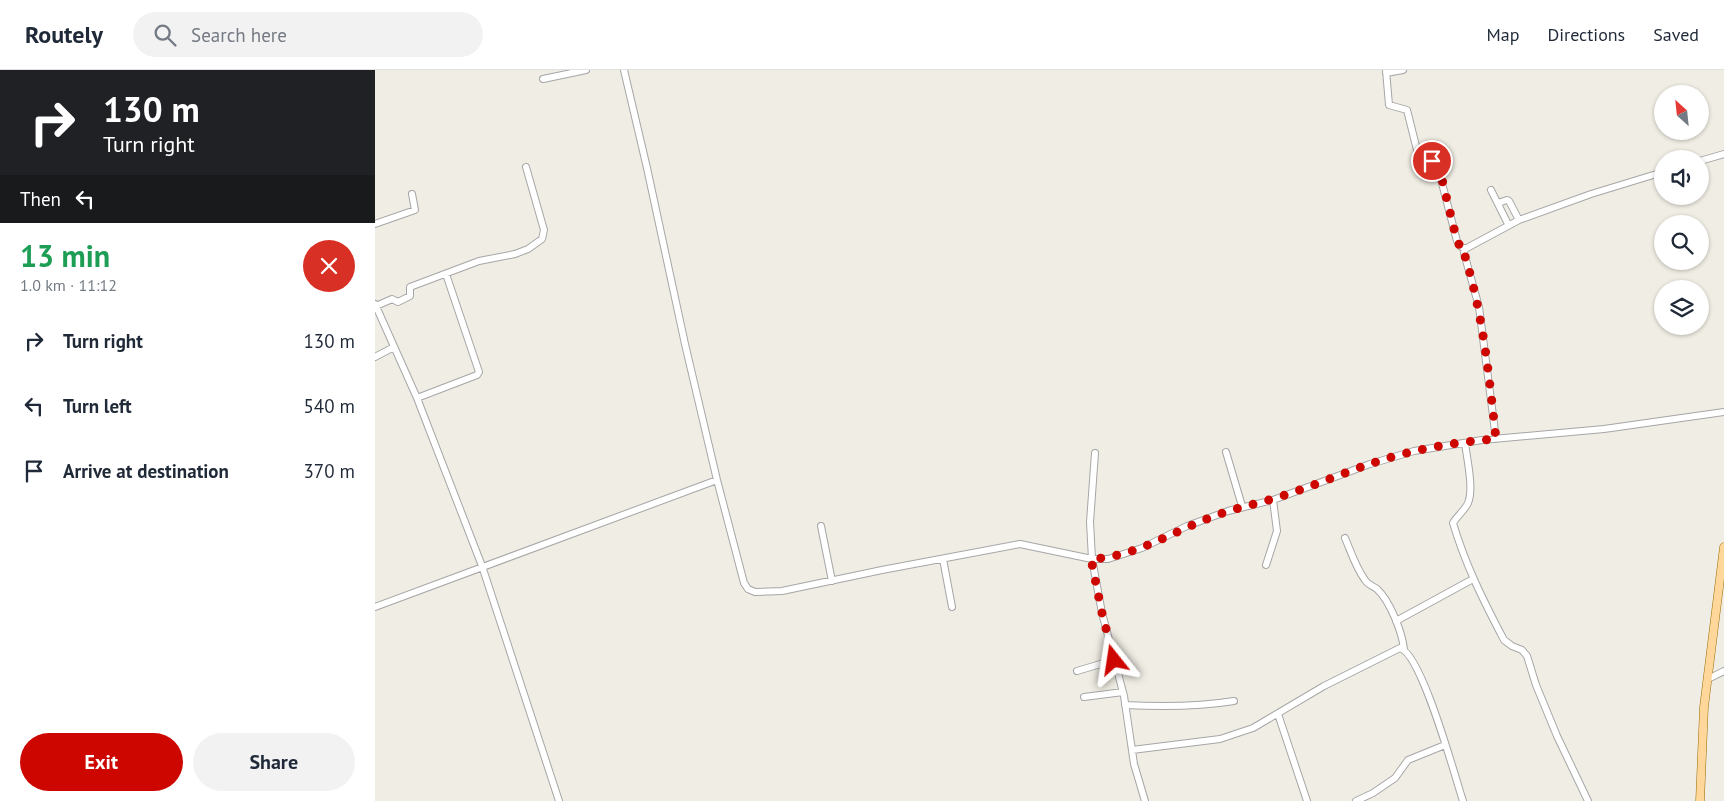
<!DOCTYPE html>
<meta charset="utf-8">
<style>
:root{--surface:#fff;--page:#f2f2f3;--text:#1f2937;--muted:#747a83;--line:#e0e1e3;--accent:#cd0600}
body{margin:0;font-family:"PT Sans",sans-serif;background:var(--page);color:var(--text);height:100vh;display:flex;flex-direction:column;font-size:19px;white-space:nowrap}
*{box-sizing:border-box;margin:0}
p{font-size:16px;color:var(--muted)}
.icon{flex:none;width:28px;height:28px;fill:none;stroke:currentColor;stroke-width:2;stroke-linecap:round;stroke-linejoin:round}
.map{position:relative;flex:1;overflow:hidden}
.panel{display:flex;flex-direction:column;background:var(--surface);width:375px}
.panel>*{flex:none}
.top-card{background:#202124;color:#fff;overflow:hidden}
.needle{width:32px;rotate:333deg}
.fabs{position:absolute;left:1279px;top:15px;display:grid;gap:10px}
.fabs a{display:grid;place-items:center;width:55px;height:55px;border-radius:50%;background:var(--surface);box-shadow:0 1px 4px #0004;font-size:25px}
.pin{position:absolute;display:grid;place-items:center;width:42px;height:42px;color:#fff;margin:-21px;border:2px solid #fff;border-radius:50%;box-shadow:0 1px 5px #0007}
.me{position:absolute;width:55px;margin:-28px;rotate:345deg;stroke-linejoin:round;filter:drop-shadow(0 0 4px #0008)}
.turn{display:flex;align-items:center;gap:18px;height:105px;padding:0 20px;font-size:22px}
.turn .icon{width:65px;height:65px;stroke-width:2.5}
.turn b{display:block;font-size:35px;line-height:42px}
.then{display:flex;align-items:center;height:48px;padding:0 20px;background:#0003;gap:10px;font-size:19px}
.round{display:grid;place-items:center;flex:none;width:52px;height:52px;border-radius:26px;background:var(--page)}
.headline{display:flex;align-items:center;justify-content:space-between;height:85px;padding:0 20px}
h1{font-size:30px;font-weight:800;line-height:38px;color:#1e9e55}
.primary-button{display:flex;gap:10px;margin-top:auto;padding:10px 20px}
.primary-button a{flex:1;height:58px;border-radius:30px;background:var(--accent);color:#fff;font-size:20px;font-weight:800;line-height:58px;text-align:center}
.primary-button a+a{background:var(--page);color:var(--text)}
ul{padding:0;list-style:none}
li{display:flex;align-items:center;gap:15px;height:65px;padding:0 20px}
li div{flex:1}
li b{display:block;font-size:19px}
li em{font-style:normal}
header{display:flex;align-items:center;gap:30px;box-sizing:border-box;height:70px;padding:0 25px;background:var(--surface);border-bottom:1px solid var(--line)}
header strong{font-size:24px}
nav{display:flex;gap:28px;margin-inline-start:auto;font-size:18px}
.search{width:350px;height:45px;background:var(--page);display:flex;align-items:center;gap:12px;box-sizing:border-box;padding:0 18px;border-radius:28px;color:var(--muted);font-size:19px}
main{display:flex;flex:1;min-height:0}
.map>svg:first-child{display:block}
</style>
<header>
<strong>Routely</strong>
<div class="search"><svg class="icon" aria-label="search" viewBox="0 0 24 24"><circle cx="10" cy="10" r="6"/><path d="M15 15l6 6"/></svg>Search here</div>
<nav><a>Map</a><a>Directions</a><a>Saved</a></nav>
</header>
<main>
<section class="panel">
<div class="top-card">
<div class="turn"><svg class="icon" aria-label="right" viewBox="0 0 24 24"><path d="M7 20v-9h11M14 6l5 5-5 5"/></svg><div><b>130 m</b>Turn right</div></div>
<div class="then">Then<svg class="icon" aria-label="left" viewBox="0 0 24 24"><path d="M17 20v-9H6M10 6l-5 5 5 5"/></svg></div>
</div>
<div class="headline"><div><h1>13 min</h1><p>1.0 km · 11:12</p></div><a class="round" style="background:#d93025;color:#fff"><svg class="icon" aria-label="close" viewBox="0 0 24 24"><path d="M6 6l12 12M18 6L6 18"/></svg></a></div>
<ul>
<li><svg class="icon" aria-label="right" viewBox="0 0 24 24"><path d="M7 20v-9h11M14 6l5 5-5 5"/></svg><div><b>Turn right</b></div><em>130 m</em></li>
<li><svg class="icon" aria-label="left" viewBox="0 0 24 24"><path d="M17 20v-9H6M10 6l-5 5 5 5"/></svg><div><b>Turn left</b></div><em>540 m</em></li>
<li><svg class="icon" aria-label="arrive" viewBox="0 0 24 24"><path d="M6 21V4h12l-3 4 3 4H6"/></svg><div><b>Arrive at destination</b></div><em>370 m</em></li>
</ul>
<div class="primary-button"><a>Exit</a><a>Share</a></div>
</section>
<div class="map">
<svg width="1349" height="731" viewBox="0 0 1349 731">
<rect width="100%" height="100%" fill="#f0ede4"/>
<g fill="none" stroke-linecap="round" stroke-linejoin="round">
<defs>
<path id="minor" d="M 249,0 L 272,98 L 310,274 L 342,410 L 369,513 L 373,519 L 380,522 L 407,521 L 507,500 L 645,474 L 717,489 L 733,489 L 767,478 L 812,456 L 853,441 L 898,430 L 995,394 L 1039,381 L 1107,370 L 1229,359 L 1349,342
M 1011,0 L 1014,35 L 1032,40 L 1044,88 L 1060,92 L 1062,94 L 1082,171 L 1085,176 L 1090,179
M 1011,3 L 1028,0
M 168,9 L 211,0
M 1325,91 L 1349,84
M 1116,120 L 1133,154
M 1123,133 L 1132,130 L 1134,131 L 1144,150
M 0,154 L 40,140 L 37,124
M 0,234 L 42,328 L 107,496 L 184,731
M 1,236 L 17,229 L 23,232 L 35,226 L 35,217 L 104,191 L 140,184 L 153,179 L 167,169 L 169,160 L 151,97
M 0,287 L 19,277
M 42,328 L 102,305 L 104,302 L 71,204
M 1121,369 L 1104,237 L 1089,183 L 1090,179 L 1144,150 L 1216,124 L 1288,102
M 1090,373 C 1092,389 1099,419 1093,433 C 1090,440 1082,446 1078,453 C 1090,494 1109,532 1129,570 L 1137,576 L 1147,580 L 1152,586 L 1161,615 L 1182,666 L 1213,731
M 851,382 L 867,436
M 720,383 L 715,452 L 717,489 L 727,543 L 749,626 L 759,694 L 770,731
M 446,456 L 457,511
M 970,468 C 976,482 981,498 990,510 C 993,515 998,516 1002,519 C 1015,531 1027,562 1029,579
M 568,489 L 577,537
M 891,495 L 902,461 L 898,430
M 0,537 L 342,410
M 1021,551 L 1098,509
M 702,601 L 739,590
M 1333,609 L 1349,601
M 709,627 L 748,622
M 750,635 C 788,637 822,637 859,631
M 903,644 L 932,731
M 757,680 L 845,669 L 878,658 L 949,616 L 1025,578 C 1047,584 1080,707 1088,731
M 981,731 L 998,723 L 1020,708 L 1033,690 L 1070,675"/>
<path id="major" d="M 1325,731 L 1329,637 L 1349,477"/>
</defs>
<use href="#minor" stroke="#a6a6a6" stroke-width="8"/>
<use href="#major" stroke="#996b00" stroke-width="9"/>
<use href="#minor" stroke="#fff" stroke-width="6"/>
<use href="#major" stroke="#ffd79a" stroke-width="8"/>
</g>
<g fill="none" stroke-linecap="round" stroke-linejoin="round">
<path stroke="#cd0600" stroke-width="9" stroke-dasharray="0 16.2" d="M 739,590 L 727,543 L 716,489 C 760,487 797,462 837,447 C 862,437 888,433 913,424 C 941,415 968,403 995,394 C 1035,380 1079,372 1121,369 C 1114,306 1108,243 1089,183 L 1090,179 L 1085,176 L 1082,171 L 1064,97 L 1061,92 L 1057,91"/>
</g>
</svg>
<div class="fabs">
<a><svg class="needle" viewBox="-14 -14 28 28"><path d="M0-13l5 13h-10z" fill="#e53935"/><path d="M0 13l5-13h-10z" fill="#747a83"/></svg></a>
<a><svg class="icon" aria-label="sound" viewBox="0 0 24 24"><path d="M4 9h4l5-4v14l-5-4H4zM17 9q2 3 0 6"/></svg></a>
<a><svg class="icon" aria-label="search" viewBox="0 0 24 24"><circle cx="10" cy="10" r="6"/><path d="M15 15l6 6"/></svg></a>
<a><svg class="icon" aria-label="layers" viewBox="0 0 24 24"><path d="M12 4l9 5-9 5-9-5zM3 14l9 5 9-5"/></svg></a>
</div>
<div class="pin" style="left:1057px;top:91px;background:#d93025"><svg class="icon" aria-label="arrive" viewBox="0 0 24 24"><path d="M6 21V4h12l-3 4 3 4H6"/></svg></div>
<svg class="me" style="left:739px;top:590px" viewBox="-20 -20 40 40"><path d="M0-17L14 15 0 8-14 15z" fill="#cd0600" stroke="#fff" stroke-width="4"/></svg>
</div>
</main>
